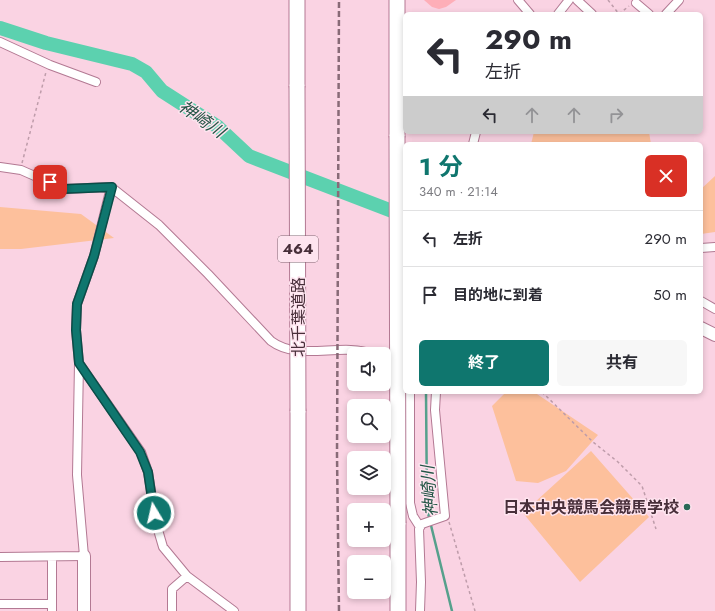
<!DOCTYPE html>
<html lang="ja">
<meta charset="utf-8">
<style>
:root{--surface:#fff;--page:#f7f7f7;--text:#2b2b33;--muted:#7c7c81;--line:#e1e1e2;--accent:#0f766e}
body{margin:0;font-family:Jost,"Noto Sans JP",sans-serif;background:var(--page);color:var(--text);height:100vh;display:flex;flex-direction:column;font-size:15px;white-space:nowrap}
*{box-sizing:border-box;margin:0}
p{font-size:13px;color:var(--muted)}
.icon{flex:none;width:22px;height:22px;fill:none;stroke:currentColor;stroke-width:2;stroke-linecap:round;stroke-linejoin:round}
.map{position:relative;flex:1;overflow:hidden}
.side{position:absolute;left:403px;top:142px;width:300px;height:252px;display:flex;flex-direction:column;background:var(--surface);border-radius:6px;box-shadow:0 2px 6px #0003}
.side>*{flex:none}
.guide{position:absolute;left:403px;top:12px;width:300px;height:122px;border-radius:6px;box-shadow:0 2px 6px #0003;background:#fff;color:var(--text);overflow:hidden}
.tools{position:absolute;left:347px;top:347px;display:grid;gap:8px}
.tools a{display:grid;place-items:center;width:44px;height:44px;border-radius:6px;background:var(--surface);box-shadow:0 2px 6px #0003;font-size:20px}
.pin{position:absolute;display:grid;place-items:center;width:34px;height:34px;color:#fff;margin:-17px;border-radius:8px;box-shadow:0 2px 6px #0006}
.me{position:absolute;width:44px;margin:-22px;rotate:351deg;stroke-linejoin:round;filter:drop-shadow(0 0 3px #0008)}
.turn{display:flex;align-items:center;gap:14px;height:84px;padding:0 16px;font-size:18px}
.turn .icon{width:52px;height:52px;stroke-width:2.5}
.turn b{display:block;font-size:28px;line-height:34px}
.lanes{display:flex;align-items:center;height:38px;padding:0 16px;background:#0003;justify-content:center;gap:20px;direction:ltr}
.lanes .off{opacity:.35}
.round{display:grid;place-items:center;flex:none;width:42px;height:42px;border-radius:6px;background:var(--page)}
.overview{display:flex;align-items:center;justify-content:space-between;height:68px;padding:0 16px}
h1{font-size:24px;font-weight:700;line-height:30px;color:var(--accent)}
.button{display:flex;gap:8px;margin-top:auto;padding:8px 16px}
.button a{flex:1;height:46px;border-radius:6px;background:var(--accent);color:#fff;font-size:16px;font-weight:700;line-height:46px;text-align:center}
.button a+a{background:var(--page);color:var(--text)}
ul{padding:0;list-style:none}
li{display:flex;align-items:center;gap:12px;height:56px;padding:0 16px;border-top:1px solid var(--line)}
li div{flex:1}
li b{display:block;font-size:15px}
li em{font-style:normal}
.map>svg:first-child{display:block}
</style>
<div class="map">
<svg width="715" height="611" viewBox="0 0 715 611">
<rect width="100%" height="100%" fill="#fad3e3"/>
<path fill="#fdc09c" d="M 534,132 L 649,132 L 651,144 L 531,144 Z
M 715,176 L 715,232 L 701,234 L 701,189 Z
M 0,207 L 81,214 L 114,238 L 21,249 L 0,249 Z
M 506,392 L 534,392 L 598,435 L 566,471 L 538,483 L 516,481 L 492,406 Z
M 591,451 L 649,517 L 580,582 L 523,513 Z"/>
<g fill="none" stroke-linecap="round" stroke-linejoin="round">
<path stroke="#56a08c" stroke-width="2.5" d="M 426,392 L 427,509 L 452,611"/>
<path stroke="#5cd1af" stroke-width="14" d="M 0,28 L 46,43 L 132,64 L 146,72 L 162,91 L 218,127 L 249,156 L 405,216"/>
</g>
<path fill="#feaeb8" d="M 424,0 L 456,0 L 446,7 L 439,9 L 432,7 Z"/>
<g fill="none" stroke-linecap="round" stroke-linejoin="round">
<defs>
<path id="street" d="M 518,0 L 530,14
M 577,0 L 592,14
M 636,3 L 649,14
M 558,14 L 569,0
M 666,14 L 679,0
M 0,42 L 50,65 L 96,82
M 473,144 L 476,132
M 0,167 L 21,170 L 64,189 L 111,187 L 159,225 L 208,274 L 271,341 C 299,362 341,342 373,354
M 111,187 L 94,256 L 77,304 L 76,330 L 79,363 L 141,452 L 148,472 L 156,523 L 163,547 L 187,576 L 234,611
M 701,248 L 715,247
M 701,301 L 715,309
M 384,359 L 398,368
M 410,392 L 410,503 L 413,516 L 420,527
M 0,557 L 84,556 L 77,475 L 79,363
M 0,604 L 52,604
M 52,611 L 52,557
M 172,611 L 172,589 L 187,576
M 420,611 L 421,582 L 419,529 L 422,524 L 445,516 L 435,410 L 436,392"/>
<path id="secondary" d="M 701,328 L 715,335
M 84,611 L 84,556"/>
<path id="highway" d="M 297,0 L 297,86
M 397,0 L 397,136
M 398,523 L 398,611
M 298,611 L 298,411"/>
</defs>
<use href="#street" stroke="#b37993" stroke-width="10"/>
<use href="#secondary" stroke="#b37993" stroke-width="14"/>
<use href="#highway" stroke="#b37993" stroke-width="17"/>
<path stroke="#be9caa" stroke-width="1.5" stroke-dasharray="3 3" stroke-linecap="butt" d="M 608,0 L 619,14 L 629,6
M 22,163 L 46,72
M 542,392 L 593,442 L 618,462 L 642,486 L 656,529
M 449,522 L 475,611"/>
<use href="#street" stroke="#fff" stroke-width="8"/>
<use href="#secondary" stroke="#fff" stroke-width="12"/>
<use href="#highway" stroke="#fff" stroke-width="15"/>
<path stroke="#886a77" stroke-width="2.5" stroke-dasharray="6 3" stroke-linecap="butt" d="M 339,611 L 337,455 L 339,0"/>
<defs>
<path id="highway-bridge" d="M 297,86 L 298,411
M 397,136 L 398,523"/>
</defs>
<use href="#highway-bridge" stroke="#b37993" stroke-width="17" stroke-linecap="butt"/>
<use href="#highway-bridge" stroke="#fff" stroke-width="15"/>
</g>
<g fill="none" stroke-linecap="round" stroke-linejoin="round">
<defs>
<path id="route" d="M 50,182 L 64,189 L 112,187 L 94,256 L 77,304 L 76,330 L 79,363 L 140,452 L 148,472 L 154,513"/>
</defs>
<use href="#route" stroke="#0a4d48" stroke-width="10"/>
<use href="#route" stroke="#0f766e" stroke-width="7"/>
</g>
<circle fill="#2a6957" stroke="#fee4ef" stroke-width="1.5" cx="687" cy="507" r="4"/>
<g text-anchor="middle" stroke-width="3" stroke-linejoin="round" paint-order="stroke">
<rect fill="#fee4ef" stroke="#7f6570" stroke-width="1" x="278" y="236" width="40" height="26" rx="3"/>
<g font-size="15" font-weight="bold" fill="#482f3a">
<text x="298" y="254">464</text>
</g>
<g font-size="16" fill="#482f3a" stroke="#fee4ef">
<text transform="translate(298 317) rotate(-90)" y="6">北千葉道路</text>
</g>
<g font-size="16" font-weight="bold" fill="#482f3a" stroke="#fee4ef" text-anchor="end">
<text x="679" y="513">日本中央競馬会競馬学校</text>
</g>
<g font-size="17" font-style="italic" fill="#245546" stroke="#fee4ef">
<text transform="translate(202 119) rotate(35)" y="6">神崎川</text>
<text transform="translate(429 491) rotate(-94)" y="6">神崎川</text>
</g>
</g>
</svg>
<div class="tools">
<a><svg class="icon" aria-label="sound" viewBox="0 0 24 24"><path d="M4 9h4l5-4v14l-5-4H4zM17 9q2 3 0 6"/></svg></a>
<a><svg class="icon" aria-label="search" viewBox="0 0 24 24"><circle cx="10" cy="10" r="6"/><path d="M15 15l6 6"/></svg></a>
<a><svg class="icon" aria-label="layers" viewBox="0 0 24 24"><path d="M12 4l9 5-9 5-9-5zM3 14l9 5 9-5"/></svg></a>
<a>+</a>
<a>−</a>
</div>
<div class="pin" style="left:50px;top:182px;background:#d93025"><svg class="icon" aria-label="arrive" viewBox="0 0 24 24"><path d="M6 21V4h12l-3 4 3 4H6"/></svg></div>
<svg class="me" style="left:154px;top:513px" viewBox="-20 -20 40 40"><circle r="17" fill="#0f766e" stroke="#fff" stroke-width="3"/><path d="M0-11L8 9 0 5-8 9z" fill="#fff"/></svg>
<div class="guide">
<div class="turn"><svg class="icon" aria-label="left" viewBox="0 0 24 24"><path d="M17 20v-9H6M10 6l-5 5 5 5"/></svg><div><b>290 m</b>左折</div></div>
<div class="lanes"><svg class="icon" aria-label="left" viewBox="0 0 24 24"><path d="M17 20v-9H6M10 6l-5 5 5 5"/></svg><svg class="icon off" aria-label="ahead" viewBox="0 0 24 24"><path d="M12 20V5M6 11l6-6 6 6"/></svg><svg class="icon off" aria-label="ahead" viewBox="0 0 24 24"><path d="M12 20V5M6 11l6-6 6 6"/></svg><svg class="icon off" aria-label="right" viewBox="0 0 24 24"><path d="M7 20v-9h11M14 6l5 5-5 5"/></svg></div>
</div>
<section class="side">
<div class="overview"><div><h1>1 分</h1><p>340 m · 21:14</p></div><a class="round" style="background:#d93025;color:#fff"><svg class="icon" aria-label="close" viewBox="0 0 24 24"><path d="M6 6l12 12M18 6L6 18"/></svg></a></div>
<ul>
<li><svg class="icon" aria-label="left" viewBox="0 0 24 24"><path d="M17 20v-9H6M10 6l-5 5 5 5"/></svg><div><b>左折</b></div><em>290 m</em></li>
<li><svg class="icon" aria-label="arrive" viewBox="0 0 24 24"><path d="M6 21V4h12l-3 4 3 4H6"/></svg><div><b>目的地に到着</b></div><em>50 m</em></li>
</ul>
<div class="button"><a>終了</a><a>共有</a></div>
</section>
</div>
